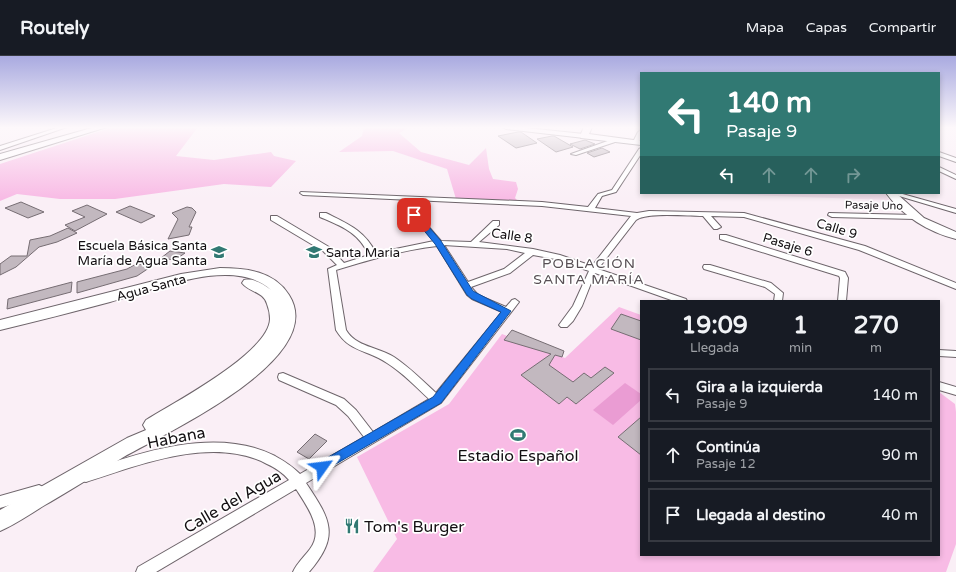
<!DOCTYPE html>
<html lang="es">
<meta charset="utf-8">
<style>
:root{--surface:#171b24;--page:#20242c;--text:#f1f3f6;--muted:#9ea1a6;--line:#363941}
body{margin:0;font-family:"Varela Round",sans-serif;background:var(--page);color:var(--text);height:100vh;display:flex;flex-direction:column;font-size:15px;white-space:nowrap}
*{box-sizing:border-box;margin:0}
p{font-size:13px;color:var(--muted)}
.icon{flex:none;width:22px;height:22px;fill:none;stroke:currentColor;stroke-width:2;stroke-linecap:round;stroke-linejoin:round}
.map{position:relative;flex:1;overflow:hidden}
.details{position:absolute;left:640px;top:244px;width:300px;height:256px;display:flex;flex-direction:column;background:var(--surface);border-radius:0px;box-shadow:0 2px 6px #0003}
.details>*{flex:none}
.guide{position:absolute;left:640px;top:16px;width:300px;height:122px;border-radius:0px;box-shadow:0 2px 6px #0003;background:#317973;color:#fff;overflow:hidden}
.pin{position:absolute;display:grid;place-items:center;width:34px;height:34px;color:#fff;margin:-17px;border-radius:8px;box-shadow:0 2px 6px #0006}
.me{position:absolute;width:44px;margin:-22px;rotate:59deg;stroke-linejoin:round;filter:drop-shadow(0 0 3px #0008)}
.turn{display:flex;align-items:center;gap:14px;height:84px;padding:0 20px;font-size:18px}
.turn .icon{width:52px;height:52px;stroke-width:2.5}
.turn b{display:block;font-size:28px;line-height:34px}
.lanes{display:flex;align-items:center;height:38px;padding:0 20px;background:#0003;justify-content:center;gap:20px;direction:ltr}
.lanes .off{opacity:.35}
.eta{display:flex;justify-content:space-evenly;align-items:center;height:68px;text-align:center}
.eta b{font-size:24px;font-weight:700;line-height:28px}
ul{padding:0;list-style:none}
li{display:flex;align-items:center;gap:12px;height:54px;margin:0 8px 6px;padding:0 12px;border:2px solid var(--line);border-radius:0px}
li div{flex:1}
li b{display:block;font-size:15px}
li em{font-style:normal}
header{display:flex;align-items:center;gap:24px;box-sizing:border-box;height:56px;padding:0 20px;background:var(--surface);border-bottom:1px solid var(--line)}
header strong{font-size:19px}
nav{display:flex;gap:22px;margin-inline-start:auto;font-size:14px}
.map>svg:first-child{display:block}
</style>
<header>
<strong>Routely</strong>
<nav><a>Mapa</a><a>Capas</a><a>Compartir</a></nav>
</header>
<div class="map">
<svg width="956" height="516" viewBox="0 0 956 516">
<rect width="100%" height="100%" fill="#faeff6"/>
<path fill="#f3e1ed" d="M 718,137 L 884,137 L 889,144 L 719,138 Z"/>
<path fill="#f8bbe5" d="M 113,71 L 198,71 L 176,100 L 214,104 L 271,96 L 274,100 L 296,105 L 271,131 L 224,128 L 115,143 L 60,143 L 17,138 L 0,145 L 0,108 Z
M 364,71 L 410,71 L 399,77 L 421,96 L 469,109 L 486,92 L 489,113 L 493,123 L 516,126 L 518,133 L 515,142 L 520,147 L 456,143 L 447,113 L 393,95 L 339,96 L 362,80 Z
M 619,251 L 641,259 L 641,499 L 939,499 L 939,336 L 955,348 L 956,356 L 956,488 L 946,516 L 373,516 L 397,483 L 357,401 L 449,348 L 502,278 L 565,302 Z"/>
<path fill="#ea9cd3" d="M 625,327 L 641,338 L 641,344 L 613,369 L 593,354 Z"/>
<path fill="#c2b8bf" stroke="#766d73" d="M 518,76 L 521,76 L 537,87 L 516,92 L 498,80 Z
M 552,80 L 554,80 L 573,91 L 556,96 L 537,83 Z
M 585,84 L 595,88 L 580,93 L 570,88 Z
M 602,92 L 610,96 L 594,101 L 587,97 Z
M 21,146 L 44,156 L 28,162 L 5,152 Z
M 87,149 L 107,158 L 75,175 L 65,169 L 85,161 L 72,155 Z
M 130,150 L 155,160 L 141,167 L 116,156 Z
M 187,151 L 192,152 L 196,156 L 189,171 L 192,171 L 189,179 L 168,183 L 178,163 L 172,157 Z
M 68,172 L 77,177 L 57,186 L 39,191 L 16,211 L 0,219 L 0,208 L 11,200 L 27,200 L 30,184 L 50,180 Z
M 170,195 L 185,197 L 175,204 L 161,202 Z
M 138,207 L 149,212 L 137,220 L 77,237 L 77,226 L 127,213 Z
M 72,226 L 71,236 L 7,253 L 8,243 Z
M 621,258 L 641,265 L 641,284 L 611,273 Z
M 512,274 L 564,295 L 562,301 L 555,299 L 549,309 L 573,326 L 584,317 L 591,322 L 605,311 L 614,317 L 576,348 L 567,341 L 559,348 L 521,319 L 551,298 L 504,284 Z
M 641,361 L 641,399 L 618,381 Z
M 315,378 L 327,385 L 309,403 L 297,396 Z"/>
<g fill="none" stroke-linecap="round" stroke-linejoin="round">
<defs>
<path id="street" d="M 60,71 L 67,71 L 0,94 L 0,90 Z
M 503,71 L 517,71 L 584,78 L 587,80 L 584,82 L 506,73 Z
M 641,74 L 641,82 L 639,86 L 634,87 L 633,86 L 638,76 Z
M 616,82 L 619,84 L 618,85 L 576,99 L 571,98 Z
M 641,92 L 641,98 L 616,136 L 602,140 L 595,152 L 637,157 L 649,155 L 744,157 L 865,190 L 956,227 L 956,233 L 859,194 L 744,161 L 711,160 L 721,171 L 717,173 L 714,173 L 703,160 C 688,160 646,156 636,164 L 598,213 L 686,243 L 687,245 L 674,245 L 595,217 L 582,250 L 573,265 L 567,271 L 561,271 L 559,269 L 573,250 L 589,215 L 555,203 L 533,199 L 510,217 L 471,231 L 478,239 L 506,251 L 512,244 L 515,243 L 519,246 L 441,347 L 306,427 C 331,464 340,480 309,516 L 293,516 C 297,507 304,501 310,493 C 325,474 307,450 296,433 L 156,516 L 136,516 L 138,511 L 289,424 C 283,417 276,412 267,408 C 213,379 139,409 86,426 L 82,425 L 80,421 L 82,417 C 139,396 217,370 275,400 C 284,405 292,410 300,418 L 364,381 L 348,360 L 336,349 L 279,324 L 278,321 L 279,318 L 283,317 L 344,343 L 356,354 L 373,376 L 429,343 C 416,331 403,317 387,307 C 367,293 350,297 336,274 L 328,213 L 337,209 L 323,195 L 271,164 L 271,160 L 277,160 L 329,191 L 344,207 L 369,199 C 358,176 343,171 320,161 L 320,157 L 326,157 C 348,168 364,174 376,197 L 434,185 L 404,149 L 404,147 L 408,147 L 441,185 L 471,186 L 493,165 L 499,165 L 499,169 L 479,186 L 533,193 L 560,199 L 592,210 L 631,160 L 542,150 L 303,139 L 300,137 L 301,136 L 542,146 L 588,151 L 598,138 L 612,134 L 639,93 ZM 444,189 L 507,193 L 525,197 L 504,213 L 468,226 ZM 437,190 L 467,239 L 472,243 L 502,256 L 436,337 C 423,325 409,311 394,301 C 378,291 356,291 346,274 L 336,214 C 369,204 402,194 437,190 Z
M 939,96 L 956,102 L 956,106 L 939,100 Z
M 939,111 L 956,119 L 956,123 L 939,115 Z
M 889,137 L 899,137 L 956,153 L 956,157 Z
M 829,157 L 915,159 L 919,161 L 915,163 L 832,161 L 828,159 Z
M 720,179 L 726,179 L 845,216 L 848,222 L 846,245 L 838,245 L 840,222 L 839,220 L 720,183 Z
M 704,209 L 710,209 L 771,227 L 783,237 L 782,245 L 774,245 L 775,238 L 765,231 L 704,213 L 703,211 Z
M 939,294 L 956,295 L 956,301 L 939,300 Z
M 939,326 L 956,331 L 956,339 L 939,334 Z
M 39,429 L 43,431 L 45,435 L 43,439 L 0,452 L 0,440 Z"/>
<path id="secondary" d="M 584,71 L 592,71 L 589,78 L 641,85 L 641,89 L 581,82 L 580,80 Z
M 886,137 L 896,137 L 924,162 L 956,176 L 956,183 C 928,176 903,160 886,137 Z"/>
<path id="primary" d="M 95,71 L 107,71 L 0,104 L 0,98 Z
M 220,212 C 246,212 274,215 289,239 C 330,303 163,378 122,402 C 96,418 71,434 45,449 C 30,458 16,468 0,475 L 0,454 L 127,382 L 146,374 L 143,369 L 146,364 C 173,347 269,297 270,263 C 270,259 269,253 267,248 C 264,236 249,236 242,227 L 244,224 C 254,222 264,228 271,234 C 233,199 152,235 110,246 C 73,256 37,265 0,274 L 0,264 L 181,218 Z"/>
</defs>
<use href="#street" stroke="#6e656b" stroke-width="2"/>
<use href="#secondary" stroke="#6e656b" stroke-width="2"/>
<use href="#primary" stroke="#6e656b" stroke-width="2"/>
<use href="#street" fill="#fff" fill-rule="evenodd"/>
<use href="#secondary" fill="#fff" fill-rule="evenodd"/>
<use href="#primary" fill="#fff" fill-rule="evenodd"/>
</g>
<linearGradient id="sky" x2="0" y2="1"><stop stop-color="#a9aae0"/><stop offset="0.5" stop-color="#fdf8fb"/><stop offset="1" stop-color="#fdf8fb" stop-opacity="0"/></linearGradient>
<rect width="956" height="143" fill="url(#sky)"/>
<path fill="#1a73e8" stroke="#114b97" d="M 412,157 L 417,157 L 441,185 L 473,235 L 511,255 L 441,347 L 322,416 L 318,415 L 316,411 L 318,407 L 433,341 L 501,256 L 472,243 L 467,239 L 435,188 L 412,160 Z"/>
<defs>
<symbol id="school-bare" viewBox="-9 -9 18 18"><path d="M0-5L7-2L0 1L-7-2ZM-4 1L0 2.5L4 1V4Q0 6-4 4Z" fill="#317973" stroke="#fff" stroke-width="2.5" paint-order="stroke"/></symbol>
<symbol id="stadium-bare" viewBox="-9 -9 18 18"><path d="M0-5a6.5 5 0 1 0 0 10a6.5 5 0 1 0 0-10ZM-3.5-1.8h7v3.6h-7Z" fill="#317973" stroke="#fff" stroke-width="2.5" paint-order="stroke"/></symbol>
<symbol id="restaurant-bare" viewBox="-9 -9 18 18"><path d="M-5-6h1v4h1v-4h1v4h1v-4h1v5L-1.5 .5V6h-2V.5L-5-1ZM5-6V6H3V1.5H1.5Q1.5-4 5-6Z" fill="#317973" stroke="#fff" stroke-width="2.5" paint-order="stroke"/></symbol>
</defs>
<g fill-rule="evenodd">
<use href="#school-bare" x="208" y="185" width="22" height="22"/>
<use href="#school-bare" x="303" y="185" width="22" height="22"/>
<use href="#stadium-bare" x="507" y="368" width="22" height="22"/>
<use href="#restaurant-bare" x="341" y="459" width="22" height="22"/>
</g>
<g text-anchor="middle" stroke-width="3.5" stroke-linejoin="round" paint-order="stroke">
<g font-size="11" fill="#130f12" stroke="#fff">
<text transform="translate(874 149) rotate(1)" y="4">Pasaje Uno</text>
</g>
<g font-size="13" fill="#130f12" stroke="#fff">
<text transform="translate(837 172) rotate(17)" y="5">Calle 9</text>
<text transform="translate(512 179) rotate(8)" y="5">Calle 8</text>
<text transform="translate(788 188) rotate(17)" y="5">Pasaje 6</text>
<text transform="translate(151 231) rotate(-15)" y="5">Agua Santa</text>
</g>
<g font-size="13" fill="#130f12" stroke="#fff" text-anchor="end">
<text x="207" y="194">Escuela Básica Santa<tspan x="207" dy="15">María de Agua Santa</tspan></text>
<text x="326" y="201" text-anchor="start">Santa Maria</text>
</g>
<g font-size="14" letter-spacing="1" fill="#574f54" stroke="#fff">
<text x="589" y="212">POBLACIÓN<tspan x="589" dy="16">SANTA MARÍA</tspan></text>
</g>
<g font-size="16" fill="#130f12" stroke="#fff">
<text transform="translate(176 381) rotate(-11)" y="6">Habana</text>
<text transform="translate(232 445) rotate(-30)" y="6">Calle del Agua</text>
</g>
<g font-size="16" fill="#130f12" stroke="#fff">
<text x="518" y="405">Estadio Español</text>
<text x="364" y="476" text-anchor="start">Tom's Burger</text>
</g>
</g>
</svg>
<div class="pin" style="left:414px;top:159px;background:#d93025"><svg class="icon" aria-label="arrive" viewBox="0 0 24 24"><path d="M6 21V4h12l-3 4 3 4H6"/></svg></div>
<svg class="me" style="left:322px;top:411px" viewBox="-20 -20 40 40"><path d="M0-17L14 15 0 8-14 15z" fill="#1a73e8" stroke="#fff" stroke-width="4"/></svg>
<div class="guide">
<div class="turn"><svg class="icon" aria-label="left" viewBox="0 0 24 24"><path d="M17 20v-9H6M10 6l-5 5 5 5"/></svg><div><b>140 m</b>Pasaje 9</div></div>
<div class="lanes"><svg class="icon" aria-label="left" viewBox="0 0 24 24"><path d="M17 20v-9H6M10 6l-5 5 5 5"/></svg><svg class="icon off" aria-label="ahead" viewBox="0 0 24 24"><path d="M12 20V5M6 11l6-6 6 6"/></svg><svg class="icon off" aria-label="ahead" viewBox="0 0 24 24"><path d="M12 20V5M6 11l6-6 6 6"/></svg><svg class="icon off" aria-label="right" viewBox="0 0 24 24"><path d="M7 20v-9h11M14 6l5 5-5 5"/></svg></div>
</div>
<section class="details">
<div class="eta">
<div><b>19:09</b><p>Llegada</p></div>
<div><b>1</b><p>min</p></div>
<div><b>270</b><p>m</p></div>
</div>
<ul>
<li><svg class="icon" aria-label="left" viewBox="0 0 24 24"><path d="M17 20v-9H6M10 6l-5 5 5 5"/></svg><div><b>Gira a la izquierda</b><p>Pasaje 9</p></div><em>140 m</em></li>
<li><svg class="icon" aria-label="ahead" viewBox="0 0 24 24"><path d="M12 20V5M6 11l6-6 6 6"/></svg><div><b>Continúa</b><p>Pasaje 12</p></div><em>90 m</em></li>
<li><svg class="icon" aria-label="arrive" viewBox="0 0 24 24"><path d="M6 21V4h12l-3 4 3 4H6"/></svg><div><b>Llegada al destino</b></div><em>40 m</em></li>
</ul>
</section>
</div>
